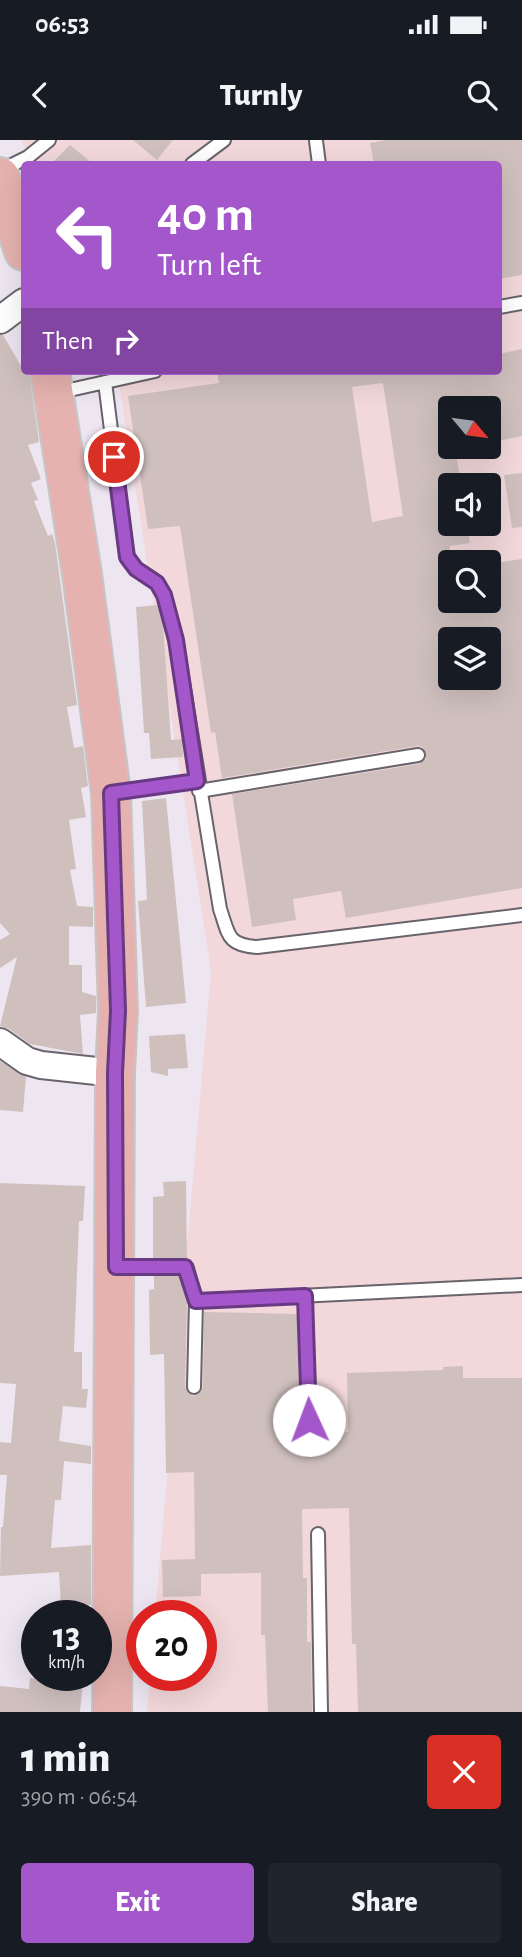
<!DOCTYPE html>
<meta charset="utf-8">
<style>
:root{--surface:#171b24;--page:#20242c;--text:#f1f3f6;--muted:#9ea1a6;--accent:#a357ca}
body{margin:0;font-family:"Alegreya Sans",sans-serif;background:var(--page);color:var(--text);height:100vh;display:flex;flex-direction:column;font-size:26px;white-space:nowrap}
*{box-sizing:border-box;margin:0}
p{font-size:23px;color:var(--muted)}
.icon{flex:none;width:38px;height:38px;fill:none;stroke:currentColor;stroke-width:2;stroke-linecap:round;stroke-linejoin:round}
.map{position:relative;height:1572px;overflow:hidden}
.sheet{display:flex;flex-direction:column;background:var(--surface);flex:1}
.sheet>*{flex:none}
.hud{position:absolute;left:21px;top:21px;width:481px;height:214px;border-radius:7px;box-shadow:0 7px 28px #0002;background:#a357ca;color:#fff;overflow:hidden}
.needle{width:46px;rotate:119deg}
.buttons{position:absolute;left:438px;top:256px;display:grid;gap:14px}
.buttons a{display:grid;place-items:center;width:63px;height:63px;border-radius:7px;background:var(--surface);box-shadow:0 7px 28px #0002;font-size:35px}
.speed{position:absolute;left:21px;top:1460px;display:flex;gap:14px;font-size:35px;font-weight:700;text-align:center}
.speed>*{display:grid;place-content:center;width:91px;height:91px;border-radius:50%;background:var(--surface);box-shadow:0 7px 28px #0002;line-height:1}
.speed small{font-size:18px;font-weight:400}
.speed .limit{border:10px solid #d22;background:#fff;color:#111}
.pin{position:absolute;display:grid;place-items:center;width:60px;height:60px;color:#fff;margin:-30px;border:4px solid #fff;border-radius:50%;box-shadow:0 2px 7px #0007}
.me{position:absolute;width:77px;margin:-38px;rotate:358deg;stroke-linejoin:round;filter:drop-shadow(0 0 5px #0008)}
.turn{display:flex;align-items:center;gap:24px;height:147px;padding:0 21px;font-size:32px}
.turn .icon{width:91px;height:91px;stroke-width:2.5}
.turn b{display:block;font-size:49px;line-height:60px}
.then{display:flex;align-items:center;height:66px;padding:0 21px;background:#0003;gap:14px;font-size:26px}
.round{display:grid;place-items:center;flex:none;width:74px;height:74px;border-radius:7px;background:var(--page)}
.summary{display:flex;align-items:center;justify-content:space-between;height:119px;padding:0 21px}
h1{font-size:42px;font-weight:800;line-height:52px}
.cta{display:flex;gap:14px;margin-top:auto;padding:14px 21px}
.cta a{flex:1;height:80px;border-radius:7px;background:var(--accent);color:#fff;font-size:28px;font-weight:800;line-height:80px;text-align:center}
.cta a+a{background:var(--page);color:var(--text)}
.status{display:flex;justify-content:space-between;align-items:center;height:49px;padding:0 35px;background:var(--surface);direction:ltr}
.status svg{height:19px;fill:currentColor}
header{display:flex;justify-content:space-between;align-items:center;height:91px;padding:0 21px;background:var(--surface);font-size:32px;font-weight:800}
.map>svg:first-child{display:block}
</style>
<div class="status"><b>06:53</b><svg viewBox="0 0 49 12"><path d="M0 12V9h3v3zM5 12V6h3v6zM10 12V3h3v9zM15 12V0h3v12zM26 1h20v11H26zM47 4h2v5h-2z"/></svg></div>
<header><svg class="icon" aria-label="back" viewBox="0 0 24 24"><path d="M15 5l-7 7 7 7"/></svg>Turnly<svg class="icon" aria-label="search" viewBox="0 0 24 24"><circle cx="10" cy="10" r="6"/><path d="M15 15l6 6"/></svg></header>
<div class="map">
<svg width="522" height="1572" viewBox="0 0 522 1572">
<rect width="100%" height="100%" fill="#ede6f1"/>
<path fill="#f2d8db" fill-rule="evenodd" d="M 21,0 L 522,0 L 522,1572 L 147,1572 L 150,1535 L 201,1535 L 201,1475 L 155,1475 L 211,831 L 117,231 L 499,231 L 499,24 L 32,24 ZM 450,268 L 488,268 L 488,306 L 450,306 ZM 450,345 L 488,345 L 488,383 L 450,383 ZM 450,422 L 488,422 L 488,460 L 450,460 ZM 450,499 L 488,499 L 488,537 L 450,537 Z"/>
<path fill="#cfc0be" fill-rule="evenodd" d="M 133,0 L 173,0 L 157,20 Z
M 386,0 L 522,0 L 522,135 L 499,139 L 499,24 L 374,24 L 370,3 Z
M 70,5 L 93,24 L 51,24 Z
M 0,195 L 3,195 L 24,231 L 29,231 L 39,302 L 28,305 L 41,339 L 31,343 L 38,360 L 34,361 L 48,396 L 52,394 L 55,403 L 77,565 L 67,567 L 74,608 L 83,606 L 88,646 L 81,648 L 86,677 L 69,680 L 76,729 L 70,730 L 77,766 L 93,767 L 93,787 L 69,786 L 69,825 L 82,825 L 82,852 L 96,856 L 96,873 L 80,875 L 83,914 L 30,904 L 9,889 L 0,886 L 17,817 L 0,828 L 0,800 L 10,794 L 0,783 Z
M 522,209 L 522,296 L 488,303 L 488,268 L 450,268 L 450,306 L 455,306 L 461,345 L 450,345 L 450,383 L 467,383 L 470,403 L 450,406 L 450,460 L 488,460 L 488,424 L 522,419 L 522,748 L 346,778 L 341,751 L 293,759 L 296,780 L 252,787 L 232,654 L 419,624 L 426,619 L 426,613 L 422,607 L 417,606 L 222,638 L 215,592 L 211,593 L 180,386 L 148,389 L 128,256 L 219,243 L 217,231 L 499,231 L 499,214 ZM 383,243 L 403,376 L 372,382 L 352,247 ZM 450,499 L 488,499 L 488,537 L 450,537 Z
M 522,333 L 522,387 L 512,388 L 504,335 Z
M 158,465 L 163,485 L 171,600 L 182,599 L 183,617 L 151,619 L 149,593 L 144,593 L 136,467 Z
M 166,658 L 186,863 L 146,867 L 138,761 L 147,760 L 142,661 Z
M 185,894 L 188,928 L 168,929 L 168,936 L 151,932 L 149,896 Z
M 0,921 L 26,937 L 23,972 L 0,970 Z
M 186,1041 L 187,1118 L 153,1118 L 153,1057 L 164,1056 L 163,1042 Z
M 0,1043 L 85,1046 L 83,1081 L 79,1081 L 74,1212 L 82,1212 L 82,1249 L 88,1249 L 86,1268 L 63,1266 L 59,1301 L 91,1306 L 91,1324 L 64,1321 L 61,1360 L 55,1360 L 51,1408 L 91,1405 L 91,1465 L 61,1466 L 59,1432 L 0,1436 L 1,1387 L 3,1387 L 7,1335 L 0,1335 L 0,1302 L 11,1303 L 16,1244 L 0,1243 Z
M 154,1135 L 180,1135 L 187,1162 L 185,1247 L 193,1256 L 199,1254 L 203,1247 L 204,1172 L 297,1174 L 300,1294 L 348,1292 L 347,1233 L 443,1230 L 443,1227 L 463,1226 L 463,1238 L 522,1238 L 522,1572 L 358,1572 L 356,1504 L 352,1504 L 349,1368 L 302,1369 L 303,1438 L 307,1438 L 307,1502 L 311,1502 L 312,1572 L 268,1572 L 265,1495 L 261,1495 L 261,1433 L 201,1434 L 201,1456 L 163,1457 L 162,1420 L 195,1419 L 194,1332 L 166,1333 L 164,1214 L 150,1215 L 149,1150 L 154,1149 Z
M 30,1538 L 83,1541 L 80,1572 L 0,1572 L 0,1546 L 29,1549 Z"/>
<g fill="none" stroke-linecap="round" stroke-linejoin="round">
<defs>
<path id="lane" d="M 316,1 L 319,24
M 192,24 L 224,0
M 0,31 L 28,17 L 49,0
M 499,167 L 522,163
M 105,242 L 127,417 L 136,429 L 157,443 L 164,455 L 176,500 L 220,769 C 229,795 227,805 257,807 L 522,775
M 56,253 L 155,231
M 199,651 L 418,615
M 114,652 L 197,641
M 119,1127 L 183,1126 L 187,1128 L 196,1161 L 194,1247
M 305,1156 L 309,1280
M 196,1161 L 522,1145
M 318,1394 L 321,1572"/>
<path id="street" d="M 0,180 L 24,162
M 0,902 L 27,921 L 41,925 L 115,933"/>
<path id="primary" d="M 0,37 L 24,111
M 50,231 L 82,434 L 111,653 L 118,871 L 115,933 L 112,1572"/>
</defs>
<use href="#lane" stroke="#69636c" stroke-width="16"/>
<use href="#street" stroke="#69636c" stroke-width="30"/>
<use href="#primary" stroke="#c7c6c7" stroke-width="42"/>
<use href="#lane" stroke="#fff" stroke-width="12"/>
<use href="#street" stroke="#fff" stroke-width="26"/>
<use href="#primary" stroke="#e5b2af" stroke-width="38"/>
</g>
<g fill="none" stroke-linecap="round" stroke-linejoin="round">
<defs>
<path id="route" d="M 114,317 L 127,417 L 136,429 L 157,443 L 164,455 L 176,500 L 197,641 L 111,653 L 118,871 L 115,933 L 116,1127 L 185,1127 L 196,1161 L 305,1156 L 309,1280"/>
</defs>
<use href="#route" stroke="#6a3983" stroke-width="18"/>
<use href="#route" stroke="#a357ca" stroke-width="12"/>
</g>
</svg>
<div class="buttons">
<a><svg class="needle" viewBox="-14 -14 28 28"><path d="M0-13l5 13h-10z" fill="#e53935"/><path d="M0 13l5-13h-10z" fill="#9ea1a6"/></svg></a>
<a><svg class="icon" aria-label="sound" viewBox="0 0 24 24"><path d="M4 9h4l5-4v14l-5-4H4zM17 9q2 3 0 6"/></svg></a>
<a><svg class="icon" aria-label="search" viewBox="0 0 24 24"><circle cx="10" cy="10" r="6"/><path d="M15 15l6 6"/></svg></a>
<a><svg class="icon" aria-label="layers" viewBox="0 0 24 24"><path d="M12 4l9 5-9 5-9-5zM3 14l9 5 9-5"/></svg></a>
</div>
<div class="speed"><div>13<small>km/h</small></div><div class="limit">20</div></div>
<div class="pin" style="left:114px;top:317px;background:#d93025"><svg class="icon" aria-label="arrive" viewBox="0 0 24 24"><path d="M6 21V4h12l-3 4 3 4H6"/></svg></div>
<svg class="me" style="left:309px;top:1280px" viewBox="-20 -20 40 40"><circle r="19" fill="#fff"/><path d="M0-13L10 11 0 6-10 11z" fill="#a357ca"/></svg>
<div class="hud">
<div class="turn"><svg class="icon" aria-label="left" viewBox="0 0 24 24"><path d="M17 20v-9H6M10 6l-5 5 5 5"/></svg><div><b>40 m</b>Turn left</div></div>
<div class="then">Then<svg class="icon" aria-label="right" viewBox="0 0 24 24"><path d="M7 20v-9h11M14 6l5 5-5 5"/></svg></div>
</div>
</div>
<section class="sheet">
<div class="summary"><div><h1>1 min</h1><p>390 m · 06:54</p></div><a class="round" style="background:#d93025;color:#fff"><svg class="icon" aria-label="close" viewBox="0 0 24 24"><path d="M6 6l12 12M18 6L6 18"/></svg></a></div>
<div class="cta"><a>Exit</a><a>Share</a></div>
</section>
